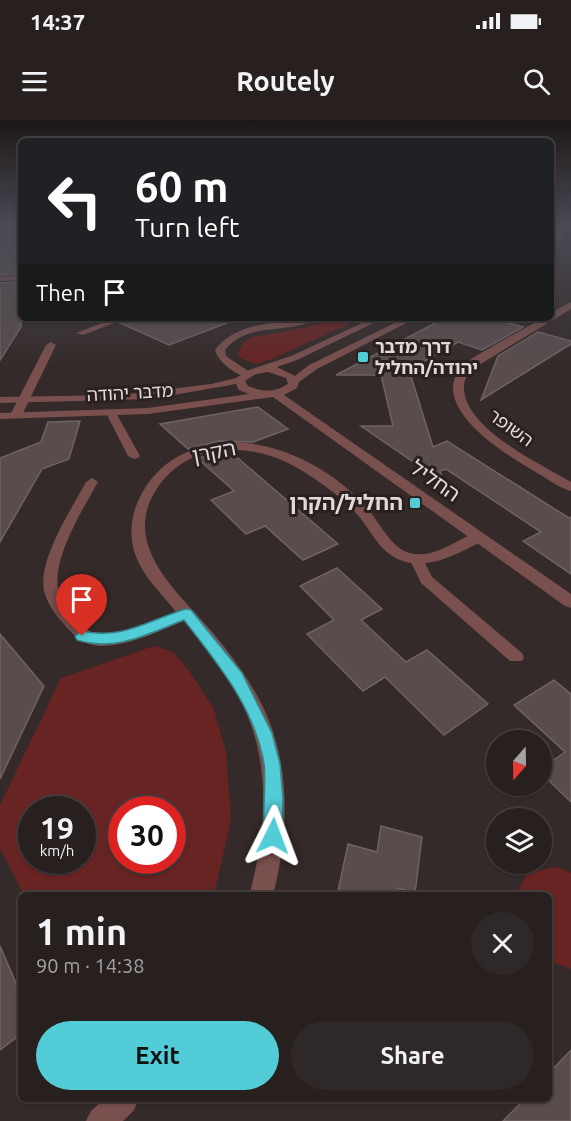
<!DOCTYPE html>
<meta charset="utf-8">
<style>
:root{--surface:#27201f;--page:#2f2828;--text:#f1f3f6;--muted:#a4a3a4;--line:#433e3d;--accent:#52ccd6}
body{margin:0;font-family:Ubuntu,"Noto Sans Hebrew",sans-serif;background:var(--page);color:var(--text);height:100vh;display:flex;flex-direction:column;font-size:22px;white-space:nowrap}
*{box-sizing:border-box;margin:0}
p{font-size:20px;color:var(--muted)}
.icon{flex:none;width:33px;height:33px;fill:none;stroke:currentColor;stroke-width:2;stroke-linecap:round;stroke-linejoin:round}
.map{position:relative;flex:1;overflow:hidden}
.panel{position:absolute;left:18px;top:772px;width:534px;height:210px;display:flex;flex-direction:column;background:var(--surface);border-radius:9px;box-shadow:0 2px 4px #0004,0 0 0 2px var(--line)}
.panel>*{flex:none}
.top-card{position:absolute;left:18px;top:18px;width:536px;height:183px;border-radius:9px;box-shadow:0 2px 4px #0004,0 0 0 2px var(--line);background:#202124;color:#fff;overflow:hidden}
.needle{width:39px;rotate:200deg}
.tools{position:absolute;left:486px;top:610px;display:grid;gap:12px}
.tools a{display:grid;place-items:center;width:66px;height:66px;border-radius:50%;background:var(--surface);box-shadow:0 2px 4px #0004,0 0 0 2px var(--line);font-size:30px}
.speed{position:absolute;left:18px;top:676px;display:flex;gap:12px;font-size:30px;font-weight:700;text-align:center}
.speed>*{display:grid;place-content:center;width:78px;height:78px;border-radius:50%;background:var(--surface);box-shadow:0 2px 4px #0004,0 0 0 2px var(--line);line-height:1}
.speed small{font-size:15px;font-weight:400}
.speed .limit{border:9px solid #d22;background:#fff;color:#111}
.pin{position:absolute;display:grid;place-items:center;width:51px;height:51px;color:#fff;margin:-62px -26px;border-radius:50% 50% 50% 0;rotate:-45deg;box-shadow:0 0 6px #0007}
.pin .icon{rotate:45deg}
.me{position:absolute;width:66px;margin:-33px;rotate:3deg;stroke-linejoin:round;filter:drop-shadow(0 0 4px #0008)}
.turn{display:flex;align-items:center;gap:21px;height:126px;padding:0 18px;font-size:27px}
.turn .icon{width:78px;height:78px;stroke-width:2.5}
.turn b{display:block;font-size:42px;line-height:51px}
.then{display:flex;align-items:center;height:57px;padding:0 18px;background:#0003;gap:12px;font-size:22px}
.round{display:grid;place-items:center;flex:none;width:63px;height:63px;border-radius:32px;background:var(--page)}
.headline{display:flex;align-items:center;justify-content:space-between;height:102px;padding:0 18px}
h1{font-size:36px;font-weight:600;line-height:45px}
.primary-button{display:flex;gap:12px;margin-top:auto;padding:12px 18px}
.primary-button a{flex:1;height:69px;border-radius:36px;background:var(--accent);color:#111;font-size:24px;font-weight:600;line-height:69px;text-align:center}
.primary-button a+a{background:var(--page);color:var(--text)}
.status{display:flex;justify-content:space-between;align-items:center;height:42px;padding:0 30px;background:var(--surface);direction:ltr}
.status svg{height:16px;fill:currentColor}
header{display:flex;justify-content:space-between;align-items:center;height:78px;padding:0 18px;background:var(--surface);font-size:27px;font-weight:600}
.map>svg:first-child{display:block}
</style>
<div class="status"><b>14:37</b><svg viewBox="0 0 49 12"><path d="M0 12V9h3v3zM5 12V6h3v6zM10 12V3h3v9zM15 12V0h3v12zM26 1h20v11H26zM47 4h2v5h-2z"/></svg></div>
<header><svg class="icon" aria-label="menu" viewBox="0 0 24 24"><path d="M4 6h16M4 12h16M4 18h16"/></svg>Routely<svg class="icon" aria-label="search" viewBox="0 0 24 24"><circle cx="10" cy="10" r="6"/><path d="M15 15l6 6"/></svg></header>
<div class="map">
<svg width="571" height="1001" viewBox="0 0 571 1001">
<rect width="100%" height="100%" fill="#342a29"/>
<path fill="#682323" fill-rule="evenodd" d="M 336,198 L 362,198 L 272,239 L 256,244 L 240,238 L 238,232 L 244,222 L 252,217 L 304,208 Z
M 154,526 L 173,532 L 187,548 L 214,589 L 226,632 L 231,700 L 214,775 L 24,775 L 0,728 L 0,685 L 61,558 ZM 32,690 L 82,690 L 82,741 L 32,741 ZM 122,690 L 172,690 L 172,741 L 122,741 Z
M 557,747 L 571,753 L 571,849 L 549,841 L 549,776 L 516,774 L 528,752 Z"/>
<path fill="#584d4c" stroke="#6e6362" stroke-width="1.5" d="M 0,115 L 21,115 L 21,154 L 0,155 Z
M 21,162 L 21,207 L 0,240 L 0,163 Z
M 129,198 L 235,198 L 235,200 L 169,225 L 120,203 Z
M 445,198 L 492,198 L 523,207 L 482,230 L 458,222 L 409,250 L 433,327 L 447,321 L 569,398 L 571,397 L 571,454 L 523,421 L 541,412 L 446,349 L 440,351 L 444,363 L 361,306 L 393,306 L 381,255 L 336,255 Z
M 538,212 L 571,221 L 571,224 L 481,280 L 498,236 Z
M 258,287 L 288,309 L 253,322 L 219,321 L 188,329 L 160,304 Z
M 80,301 L 69,339 L 42,349 L 0,422 L 0,338 L 41,322 L 48,302 Z
M 231,332 L 268,364 L 338,424 L 303,440 L 265,406 L 246,414 L 211,380 L 234,371 L 197,338 Z
M 337,448 L 382,489 L 361,500 L 406,542 L 427,530 L 488,584 L 444,615 L 385,557 L 363,571 L 307,514 L 334,500 L 300,466 Z
M 0,514 L 44,566 L 0,659 Z
M 554,560 L 571,574 L 571,682 L 542,654 L 542,648 L 565,632 L 514,585 Z
M 381,706 L 422,717 L 415,773 L 398,768 L 397,776 L 337,776 L 348,724 L 377,732 Z
M 0,826 L 21,875 L 21,914 L 0,930 Z
M 571,930 L 571,1001 L 503,1001 L 524,980 L 549,980 L 549,953 Z"/>
<g fill="none" stroke-linecap="round" stroke-linejoin="round">
<path fill="#79504e" fill-rule="evenodd" d="M 10,107 L 21,108 L 0,113 L 0,109 Z
M 115,198 L 127,198 L 83,215 L 76,213 Z
M 107,291 L 116,293 L 140,336 L 138,338 L 134,339 L 128,336 L 106,293 Z
M 92,358 L 98,362 C 83,389 50,441 59,472 C 62,481 68,489 74,495 C 80,503 88,513 99,514 C 129,516 158,497 186,489 L 191,490 L 193,494 L 191,498 C 163,509 131,526 100,526 C 83,525 73,515 63,503 C 55,494 47,483 44,471 C 38,439 71,390 86,362 Z
M 416,434 L 421,435 L 432,457 L 522,533 L 524,537 L 522,541 L 510,541 L 421,463 L 409,438 Z"/>
<path fill="#79504e" fill-rule="evenodd" d="M 21,156 L 21,160 L 0,161 L 0,157 Z
M 571,182 L 571,189 L 469,251 C 467,256 463,263 464,268 C 465,309 540,344 571,362 L 571,371 C 560,368 549,360 539,354 C 510,337 429,290 460,248 C 468,238 528,207 543,198 L 550,198 L 550,193 Z
M 303,198 L 317,198 C 290,216 249,200 225,230 L 226,236 L 251,253 L 251,257 C 238,258 218,242 215,230 C 235,203 272,204 303,198 Z
M 51,222 L 56,225 L 22,295 L 20,297 L 12,297 L 10,295 L 46,225 Z
M 232,322 C 281,323 329,348 363,383 C 378,398 390,431 414,434 C 439,437 457,418 479,412 L 486,417 C 482,423 474,425 467,429 C 445,440 418,451 394,437 C 377,427 369,407 356,393 C 346,381 334,373 322,364 C 289,340 259,326 217,331 C 194,333 174,346 160,364 C 116,424 179,472 214,514 C 235,540 255,567 268,598 C 291,655 288,716 273,776 L 249,776 C 265,717 271,655 248,597 C 233,558 204,524 177,493 C 162,474 143,457 135,434 C 127,410 133,385 147,365 C 168,335 197,325 232,322 Z
M 103,980 L 138,980 L 134,990 L 123,1001 L 86,1001 L 91,991 Z"/>
<path fill="#79504e" fill-rule="evenodd" d="M 561,107 L 567,107 L 560,120 L 550,128 L 550,122 Z
M 373,198 L 384,198 L 297,240 L 277,247 L 295,256 L 309,245 L 405,198 L 416,198 L 317,249 L 299,262 L 297,268 L 284,275 L 571,474 L 571,488 L 565,486 L 273,277 L 148,294 L 0,299 L 0,293 L 148,288 L 249,274 L 239,270 L 236,264 L 151,279 L 0,283 L 0,277 L 121,275 L 211,264 L 236,258 L 249,250 L 291,236 ZM 268,252 L 286,258 L 288,264 C 273,273 263,272 248,266 L 245,261 L 256,254 Z"/>
</g>
<linearGradient id="sky" x2="0" y2="1"><stop stop-color="#1d1717"/><stop offset="0.43" stop-color="#4a4a54"/><stop offset="1" stop-color="#4a4a54" stop-opacity="0"/></linearGradient>
<rect width="571" height="247" fill="url(#sky)"/>
<path fill="#52ccd6" stroke="#35858b" stroke-width="1.5" d="M 186,489 L 191,490 L 242,553 L 272,613 L 280,644 L 283,679 L 282,716 L 279,723 L 273,725 L 267,723 C 260,708 267,665 264,644 C 255,588 218,544 184,500 C 148,514 116,532 77,520 L 75,516 L 82,511 C 124,520 148,500 186,489 Z"/>
<g fill="#52ccd6" stroke="#29201f" stroke-width="2">
<rect x="357" y="231" width="12" height="12" rx="3"/>
<rect x="409" y="377" width="12" height="12" rx="3"/>
</g>
<g text-anchor="middle" stroke-width="6" stroke-linejoin="round" paint-order="stroke">
<g font-size="18" font-weight="bold" fill="#e0dad9" stroke="#29201f" text-anchor="start">
<text x="375" y="233">דרך מדבר<tspan x="375" dy="21">יהודה/החליל</tspan></text>
</g>
<g font-size="18" fill="#e0dad9" stroke="#29201f">
<text transform="translate(130 273) rotate(-3)" y="6">מדבר יהודה</text>
<text transform="translate(511 308) rotate(36)" y="6">השופר</text>
</g>
<g font-size="21" fill="#e0dad9" stroke="#29201f">
<text transform="translate(214 332) rotate(-11)" y="7">הקרן</text>
<text transform="translate(435 361) rotate(35)" y="7">החליל</text>
</g>
<g font-size="21" font-weight="bold" fill="#e0dad9" stroke="#29201f" text-anchor="end">
<text x="403" y="390">החליל/הקרן</text>
</g>
</g>
</svg>
<div class="tools">
<a><svg class="needle" viewBox="-14 -14 28 28"><path d="M0-13l5 13h-10z" fill="#e53935"/><path d="M0 13l5-13h-10z" fill="#a4a3a4"/></svg></a>
<a><svg class="icon" aria-label="layers" viewBox="0 0 24 24"><path d="M12 4l9 5-9 5-9-5zM3 14l9 5 9-5"/></svg></a>
</div>
<div class="speed"><div>19<small>km/h</small></div><div class="limit">30</div></div>
<div class="pin" style="left:82px;top:516px;background:#d93025"><svg class="icon" aria-label="arrive" viewBox="0 0 24 24"><path d="M6 21V4h12l-3 4 3 4H6"/></svg></div>
<svg class="me" style="left:273px;top:716px" viewBox="-20 -20 40 40"><path d="M0-17L14 15 0 8-14 15z" fill="#52ccd6" stroke="#fff" stroke-width="4"/></svg>
<div class="top-card">
<div class="turn"><svg class="icon" aria-label="left" viewBox="0 0 24 24"><path d="M17 20v-9H6M10 6l-5 5 5 5"/></svg><div><b>60 m</b>Turn left</div></div>
<div class="then">Then<svg class="icon" aria-label="arrive" viewBox="0 0 24 24"><path d="M6 21V4h12l-3 4 3 4H6"/></svg></div>
</div>
<section class="panel">
<div class="headline"><div><h1>1 min</h1><p>90 m · 14:38</p></div><a class="round"><svg class="icon" aria-label="close" viewBox="0 0 24 24"><path d="M6 6l12 12M18 6L6 18"/></svg></a></div>
<div class="primary-button"><a>Exit</a><a>Share</a></div>
</section>
</div>
